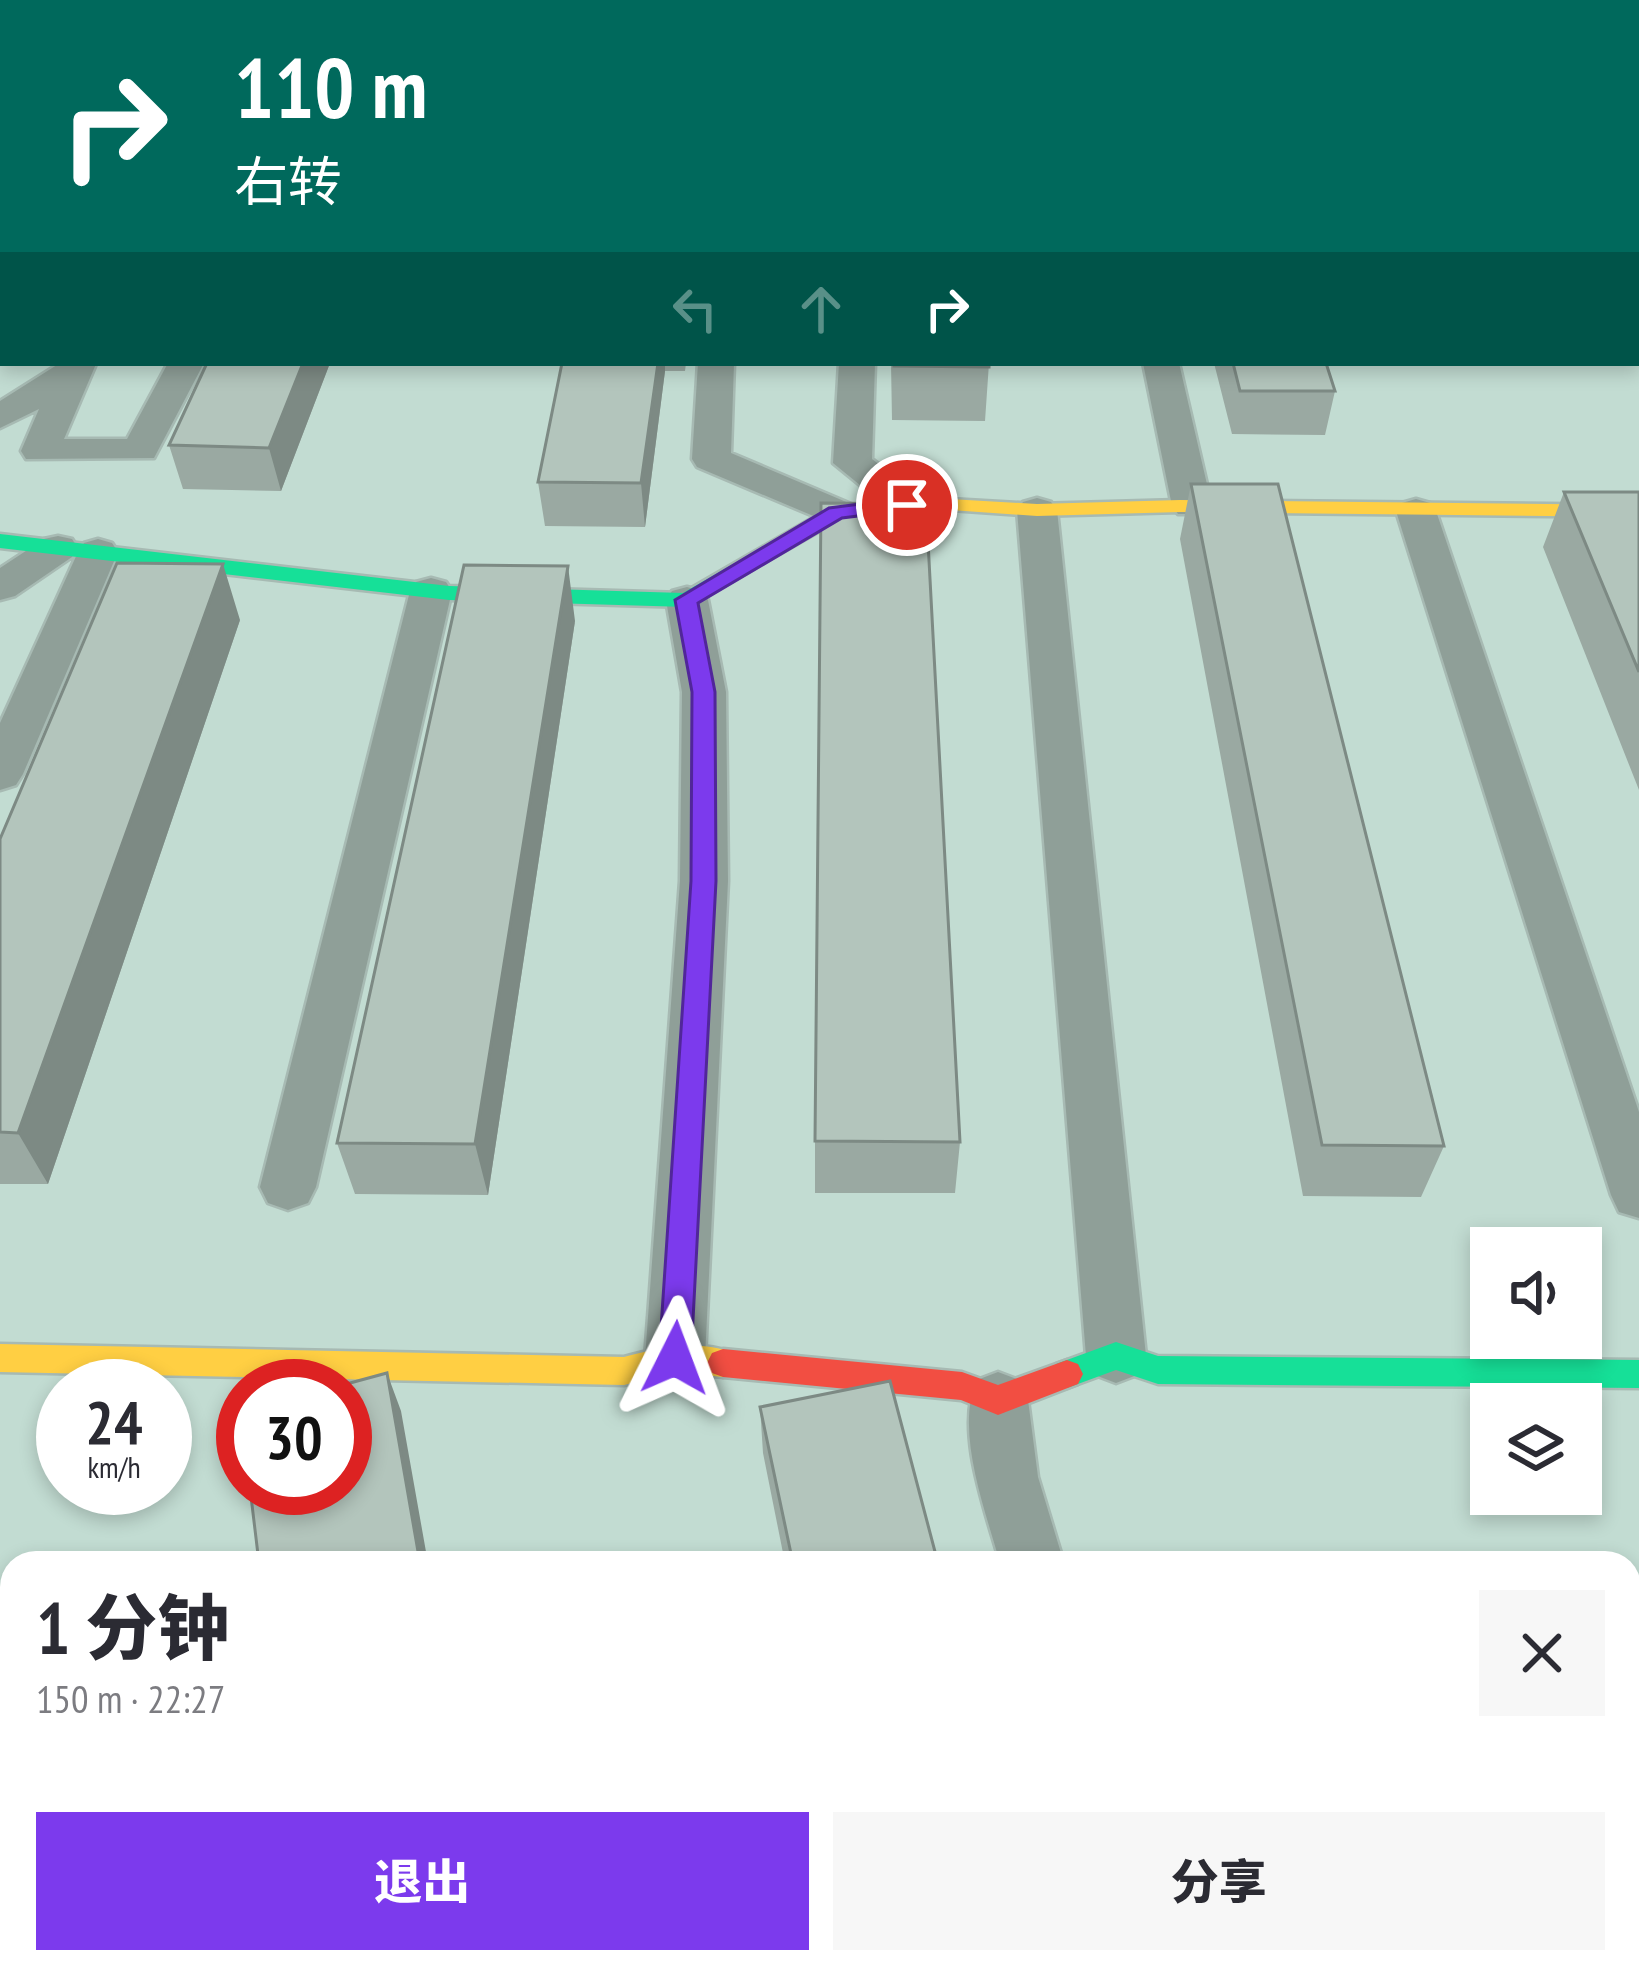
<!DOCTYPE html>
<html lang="zh">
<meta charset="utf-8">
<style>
:root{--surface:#fff;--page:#f7f7f7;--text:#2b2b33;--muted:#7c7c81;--accent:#7c3aed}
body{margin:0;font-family:"PT Sans Narrow","Noto Sans SC",sans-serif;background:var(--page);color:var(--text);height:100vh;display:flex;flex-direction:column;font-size:45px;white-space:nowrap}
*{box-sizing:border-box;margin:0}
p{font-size:39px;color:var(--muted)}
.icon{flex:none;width:66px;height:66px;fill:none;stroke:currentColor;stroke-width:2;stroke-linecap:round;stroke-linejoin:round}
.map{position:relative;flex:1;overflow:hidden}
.drawer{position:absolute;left:0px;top:1551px;width:1641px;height:423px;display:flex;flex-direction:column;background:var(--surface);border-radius:36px 36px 0 0;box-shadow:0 6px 18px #0003}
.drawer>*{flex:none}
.hud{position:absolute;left:0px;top:0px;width:1641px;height:366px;box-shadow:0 6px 18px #0003;background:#00695c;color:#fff;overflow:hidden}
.tools{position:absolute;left:1470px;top:1227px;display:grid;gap:24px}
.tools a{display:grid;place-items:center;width:132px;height:132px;border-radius:0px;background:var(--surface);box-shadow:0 6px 18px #0003;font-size:60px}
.speed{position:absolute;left:36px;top:1359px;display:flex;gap:24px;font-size:60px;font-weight:700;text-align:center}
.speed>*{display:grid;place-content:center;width:156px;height:156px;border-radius:50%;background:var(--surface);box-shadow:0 6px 18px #0003;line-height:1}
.speed small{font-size:30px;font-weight:400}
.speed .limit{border:18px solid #d22;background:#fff;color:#111}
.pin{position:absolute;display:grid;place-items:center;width:102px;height:102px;color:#fff;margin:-51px;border:6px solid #fff;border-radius:50%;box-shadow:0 3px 12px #0007}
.me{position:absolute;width:132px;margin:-66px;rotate:3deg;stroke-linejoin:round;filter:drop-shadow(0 0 9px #0008)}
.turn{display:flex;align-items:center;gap:42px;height:252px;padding:0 36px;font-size:54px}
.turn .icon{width:156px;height:156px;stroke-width:2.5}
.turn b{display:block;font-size:84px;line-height:102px}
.lanes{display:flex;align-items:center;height:114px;padding:0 36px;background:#0003;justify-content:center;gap:60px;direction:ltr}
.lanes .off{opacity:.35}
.round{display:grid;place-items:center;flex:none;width:126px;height:126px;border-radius:0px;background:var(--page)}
.head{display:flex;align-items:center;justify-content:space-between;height:204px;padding:0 36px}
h1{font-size:72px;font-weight:800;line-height:90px}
.primary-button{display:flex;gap:24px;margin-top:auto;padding:24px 36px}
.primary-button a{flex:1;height:138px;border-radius:0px;background:var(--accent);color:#fff;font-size:48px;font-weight:800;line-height:138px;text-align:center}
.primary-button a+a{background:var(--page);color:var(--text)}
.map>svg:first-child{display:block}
</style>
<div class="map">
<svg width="1639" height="1973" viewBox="0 0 1639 1973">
<rect width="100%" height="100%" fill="#c2dcd2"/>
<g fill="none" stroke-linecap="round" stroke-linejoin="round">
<defs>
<path id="street" d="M 700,0 L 734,0 L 698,3 Z
M 1545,0 L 1573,0 L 1574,3 L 1546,3 Z
M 60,363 L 96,364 L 64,439 L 127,439 L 168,363 L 204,363 L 154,458 L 26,459 L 21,451 L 39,409 L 0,428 L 0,401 Z
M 698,363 L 734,363 L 731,453 L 851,504 L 857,512 L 851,520 L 823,520 L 697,467 L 692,459 Z
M 839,363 L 875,363 L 872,459 L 921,496 L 927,504 L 921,512 L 893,512 L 833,463 Z
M 1143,363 L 1179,363 L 1212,506 L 1206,514 L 1178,514 L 1172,506 Z
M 1037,498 L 1051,502 L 1057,510 L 1146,1356 L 1137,1375 L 1116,1383 L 1095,1375 L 1086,1356 L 1017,510 L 1023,502 Z
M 1416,499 L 1430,503 L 1436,511 L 1639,1112 L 1639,1218 L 1619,1212 L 1611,1195 L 1396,511 L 1402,503 Z
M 58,536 L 72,539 L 78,548 L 72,557 L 15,596 L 0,600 L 0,568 L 44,539 Z
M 98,539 L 112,543 L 118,552 L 23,774 L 16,785 L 0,790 L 0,723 L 78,552 L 84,543 Z
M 431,578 L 446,582 L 452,591 L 316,1187 L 308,1203 L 288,1210 L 268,1203 L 260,1187 L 410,591 L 416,582 Z
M 687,587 L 702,591 L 708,600 L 726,692 L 728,881 L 705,1358 L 696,1377 L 675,1385 L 654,1377 L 645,1358 L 680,881 L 682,692 L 666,600 L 672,591 Z
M 998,1372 L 1019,1380 L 1028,1400 L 1038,1477 L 1064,1563 L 1000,1563 C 986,1512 954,1430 977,1380 Z
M 1108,1962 L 1182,1962 L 1185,1973 L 1111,1973 Z"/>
<path id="fast" d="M 871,0 L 891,0 L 893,3 L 873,3 Z
M 1638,165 L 1639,165 L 1639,175 L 1638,175 Z
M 915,497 L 922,499 L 922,507 L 842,518 L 687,607 L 449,600 L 0,548 L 0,534 L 449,586 L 683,593 L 830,508 Z
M 1116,1342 L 1158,1356 L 1639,1360 L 1639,1388 L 1158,1384 L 1116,1370 L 1067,1388 L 1056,1384 L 1051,1374 L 1056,1364 Z"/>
<path id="slow" d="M 915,497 L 1037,504 L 1180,500 L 1639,505 L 1639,517 L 1180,512 L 1037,516 L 908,507 L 908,499 Z
M 0,1344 L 624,1357 C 661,1347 696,1339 734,1353 L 739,1363 L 734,1373 L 723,1377 L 675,1372 L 624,1385 L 0,1372 Z"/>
<path id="jam" d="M 723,1349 L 962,1372 L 998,1385 L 1067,1360 L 1078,1364 L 1083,1374 L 1078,1384 L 998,1415 L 961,1400 L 723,1377 L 712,1373 L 707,1363 L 712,1353 Z"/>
</defs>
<use href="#street" stroke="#a7bab3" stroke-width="5"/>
<use href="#fast" stroke="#a7bab3" stroke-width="5"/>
<use href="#slow" stroke="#a7bab3" stroke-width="5"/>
<use href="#jam" stroke="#a7bab3" stroke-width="5"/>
<use href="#street" fill="#8f9f98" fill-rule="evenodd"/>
<use href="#fast" fill="#16e098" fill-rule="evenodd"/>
<use href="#slow" fill="#ffcf43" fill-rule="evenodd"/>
<use href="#jam" fill="#f24e42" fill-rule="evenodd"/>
<defs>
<path id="rail" d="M 229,3 L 234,0"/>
</defs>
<use href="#rail" stroke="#93a59e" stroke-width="9"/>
<use href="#rail" stroke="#b8e6d4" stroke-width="6" stroke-dasharray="16" stroke-linecap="butt"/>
</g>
<path fill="#9aa9a2" d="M 1136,0 L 1223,0 L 1222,3 L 1136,3 Z
M 1372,0 L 1459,0 L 1458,3 L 1371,3 Z
M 1582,0 L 1639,0 L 1639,128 L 1638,3 L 1584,3 Z
M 3,206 L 3,301 L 0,301 L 0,211 Z
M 330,363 L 281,491 L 183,489 L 169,445 Z
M 562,363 L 686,363 L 685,371 L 665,371 L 645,527 L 545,526 L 538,482 Z
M 891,363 L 989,363 L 985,421 L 892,420 Z
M 1214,363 L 1326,363 L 1335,391 L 1325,435 L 1232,434 Z
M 1191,484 L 1444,1146 L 1421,1197 L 1303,1196 L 1180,539 Z
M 1564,492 L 1639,492 L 1639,790 L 1543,547 Z
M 240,620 L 48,1184 L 0,1184 L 0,839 Z
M 575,621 L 488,1195 L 355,1194 L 337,1143 Z
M 815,1141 L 960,1142 L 955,1193 L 815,1193 Z
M 760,1407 L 938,1563 L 785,1563 L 763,1453 Z
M 868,1962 L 1042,1962 L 1045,1973 L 870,1973 Z"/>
<path fill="#7d8a84" d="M 303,363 L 330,363 L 281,491 L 269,448 Z
M 658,363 L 665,363 L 665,371 L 645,527 L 641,483 Z
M 223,564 L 240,620 L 48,1184 L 18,1133 Z
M 568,566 L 575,621 L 488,1195 L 475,1144 Z
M 387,1373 L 401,1411 L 428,1563 L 420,1563 Z"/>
<path fill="#b3c5bc" stroke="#7d8a84" stroke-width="3" d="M 1145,0 L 1187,0 L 1188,3 L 1146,3 Z
M 1387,0 L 1448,0 L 1449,3 L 1388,3 Z
M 1614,0 L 1639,0 L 1639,38 L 1638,3 L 1616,3 Z
M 3,206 L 3,259 L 0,259 L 0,211 Z
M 207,363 L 303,363 L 269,448 L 169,445 Z
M 562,363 L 658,363 L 641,483 L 538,482 Z
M 894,363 L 989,363 L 989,367 L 894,366 Z
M 1233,363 L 1326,363 L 1335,391 L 1240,391 Z
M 1191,484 L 1278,484 L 1444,1146 L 1322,1145 Z
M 1564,492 L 1639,492 L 1639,672 Z
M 821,503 L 926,504 L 960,1142 L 815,1141 Z
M 117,563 L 223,564 L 18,1133 L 0,1132 L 0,839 Z
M 464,565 L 568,566 L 475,1144 L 337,1143 Z
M 387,1373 L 420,1563 L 259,1563 L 250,1488 L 345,1488 L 345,1386 L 339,1386 Z
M 890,1381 L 938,1563 L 793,1563 L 760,1407 Z
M 877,1962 L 1042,1962 L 1045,1973 L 879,1973 Z"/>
<path fill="#7c3aed" stroke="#51269a" stroke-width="3" d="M 907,498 L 917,505 L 914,509 L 842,518 L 698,603 L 715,692 L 716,881 L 691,1358 L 687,1368 L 675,1372 L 664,1368 L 659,1358 L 691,881 L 692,692 L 675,600 L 829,508 Z"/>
</svg>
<div class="tools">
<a><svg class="icon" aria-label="sound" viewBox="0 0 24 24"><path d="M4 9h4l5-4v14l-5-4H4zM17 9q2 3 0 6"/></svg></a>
<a><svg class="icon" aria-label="layers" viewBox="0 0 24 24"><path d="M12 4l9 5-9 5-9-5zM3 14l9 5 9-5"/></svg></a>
</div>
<div class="speed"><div>24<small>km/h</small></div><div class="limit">30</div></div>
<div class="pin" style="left:907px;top:505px;background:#d93025"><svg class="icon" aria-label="arrive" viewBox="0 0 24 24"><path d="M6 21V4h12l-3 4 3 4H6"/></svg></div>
<svg class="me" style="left:675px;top:1358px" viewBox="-20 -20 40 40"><path d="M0-17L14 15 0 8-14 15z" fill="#7c3aed" stroke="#fff" stroke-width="4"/></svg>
<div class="hud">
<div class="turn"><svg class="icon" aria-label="right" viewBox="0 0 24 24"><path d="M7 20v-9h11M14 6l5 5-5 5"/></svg><div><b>110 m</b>右转</div></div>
<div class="lanes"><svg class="icon off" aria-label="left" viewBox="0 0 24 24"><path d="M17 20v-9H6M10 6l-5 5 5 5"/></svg><svg class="icon off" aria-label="ahead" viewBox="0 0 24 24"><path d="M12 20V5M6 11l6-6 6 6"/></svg><svg class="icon" aria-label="right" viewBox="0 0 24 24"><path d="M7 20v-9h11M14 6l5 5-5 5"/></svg></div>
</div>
<section class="drawer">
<div class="head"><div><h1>1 分钟</h1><p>150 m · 22:27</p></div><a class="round"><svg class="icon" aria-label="close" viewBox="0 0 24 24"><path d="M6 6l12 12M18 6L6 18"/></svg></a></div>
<div class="primary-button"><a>退出</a><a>分享</a></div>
</section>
</div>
